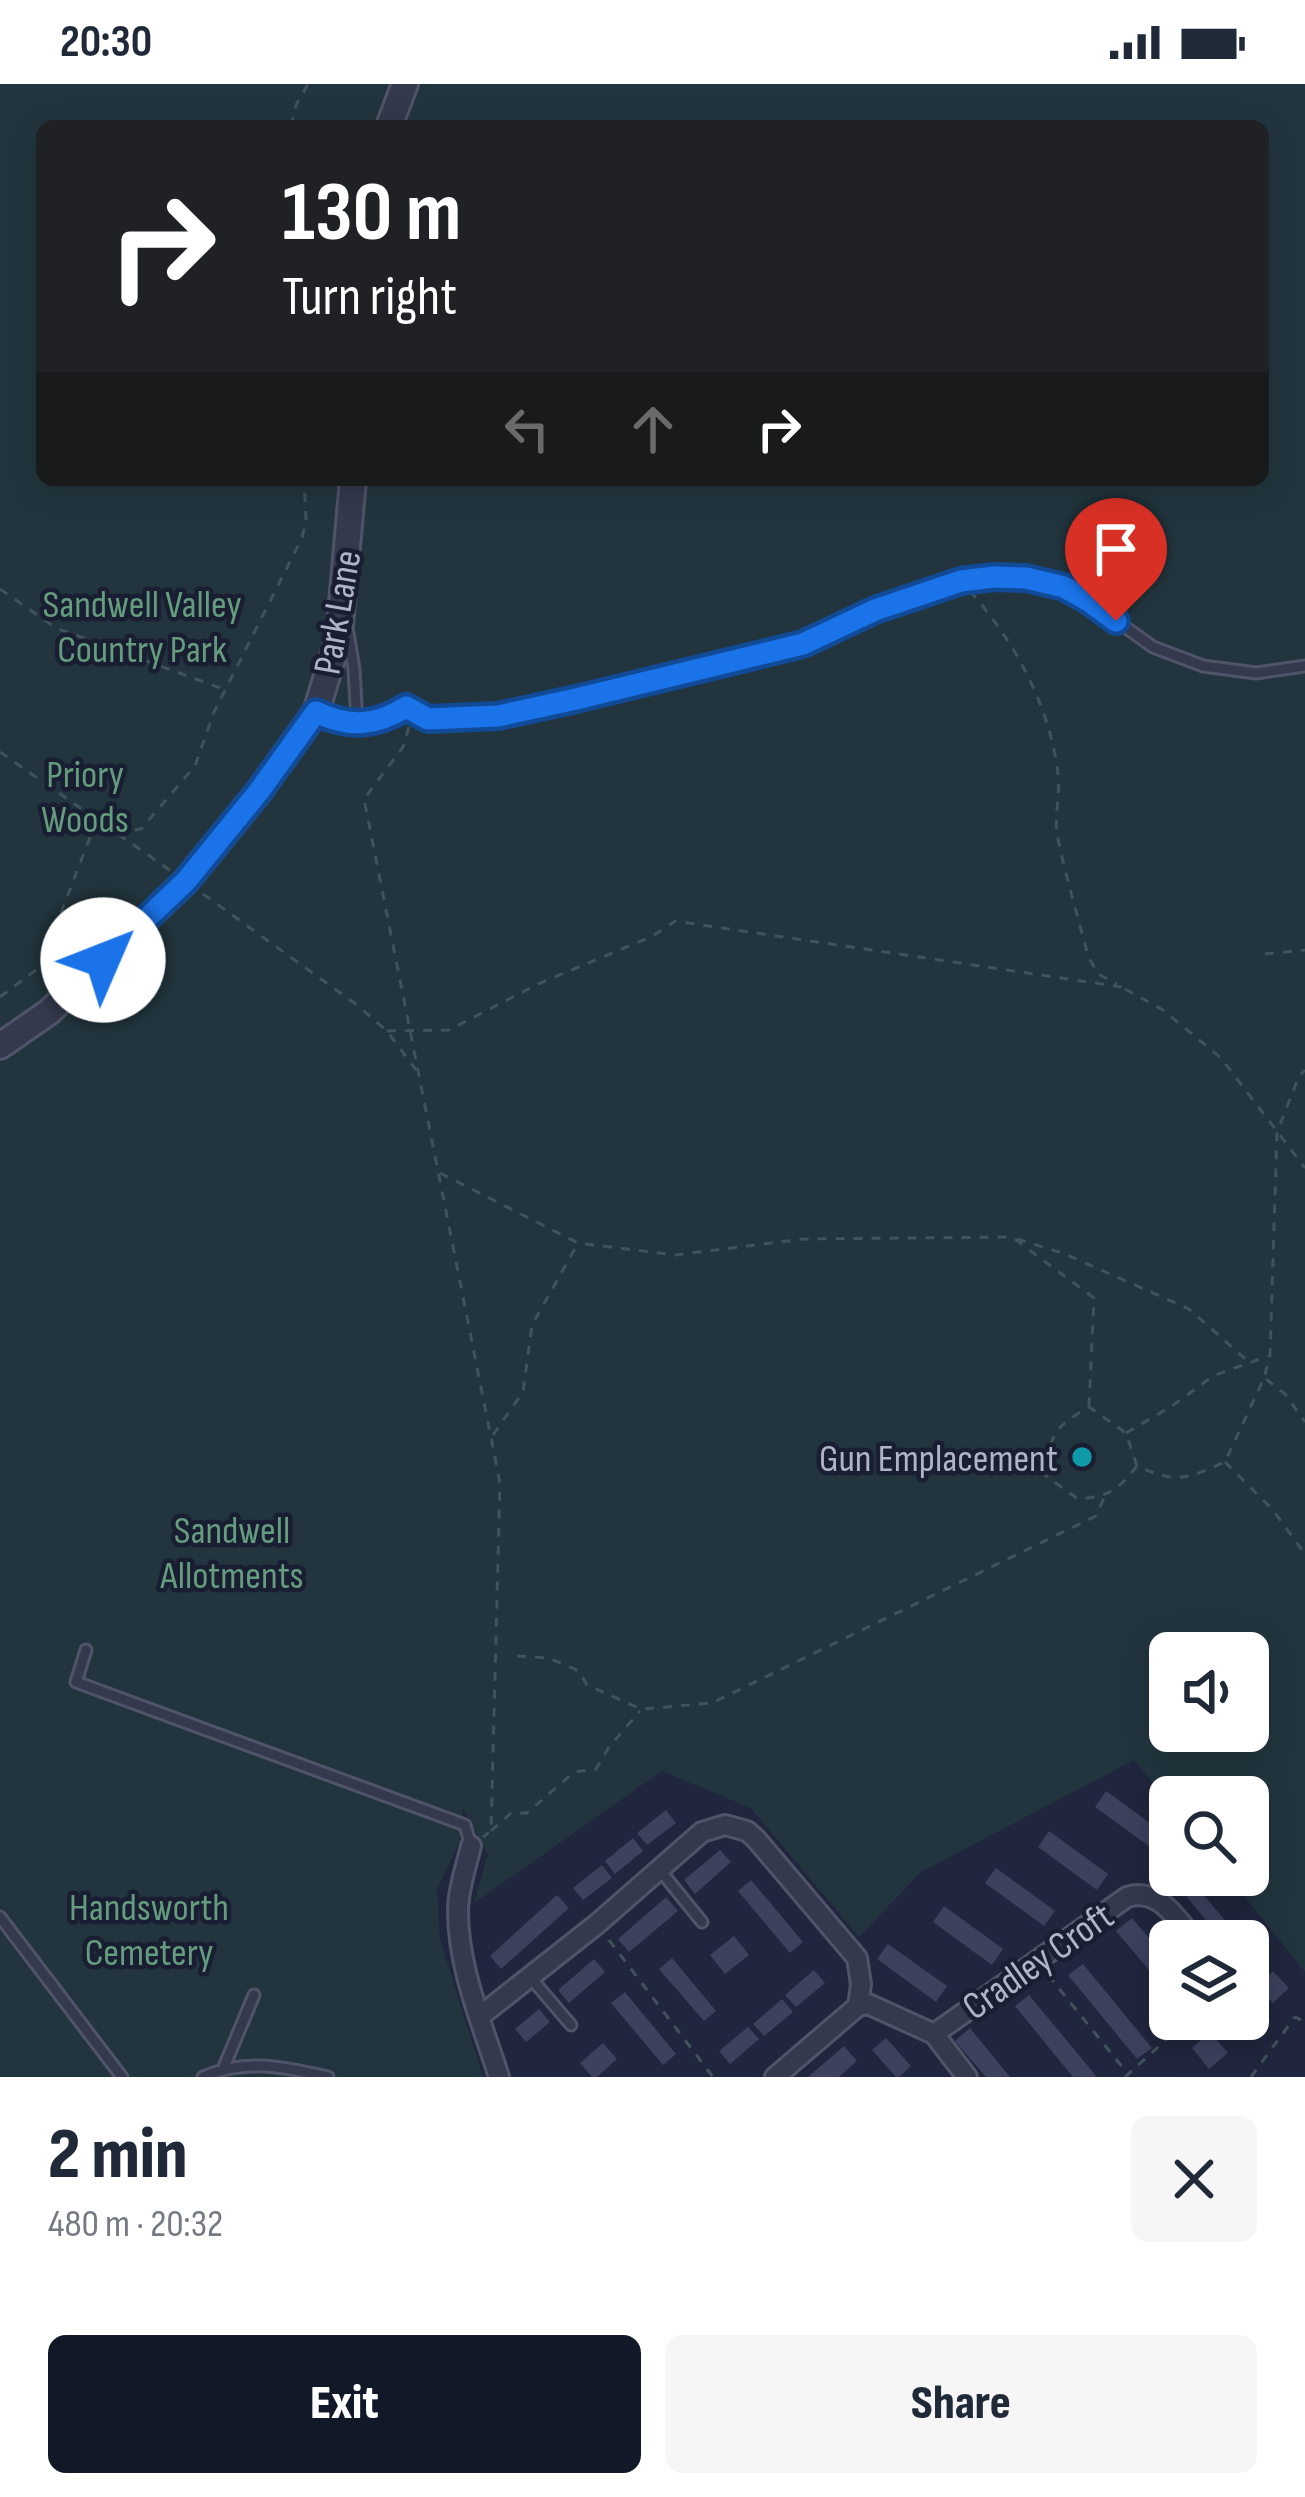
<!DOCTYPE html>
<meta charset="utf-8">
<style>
:root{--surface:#fff;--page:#f6f6f7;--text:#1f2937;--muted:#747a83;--accent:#111827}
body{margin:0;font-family:"Sofia Sans Condensed",sans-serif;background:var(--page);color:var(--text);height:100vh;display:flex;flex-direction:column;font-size:45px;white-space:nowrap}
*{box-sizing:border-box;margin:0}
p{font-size:39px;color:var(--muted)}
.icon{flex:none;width:66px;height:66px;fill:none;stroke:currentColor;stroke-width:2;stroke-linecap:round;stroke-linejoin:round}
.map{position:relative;height:1993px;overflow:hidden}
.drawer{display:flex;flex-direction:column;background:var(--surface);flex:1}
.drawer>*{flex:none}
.guide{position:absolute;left:36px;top:36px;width:1233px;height:366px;border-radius:18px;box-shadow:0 6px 30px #0003;background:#202124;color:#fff;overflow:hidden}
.fabs{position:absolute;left:1149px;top:1548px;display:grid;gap:24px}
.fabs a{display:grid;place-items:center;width:120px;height:120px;border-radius:18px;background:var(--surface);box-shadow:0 6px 30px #0003;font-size:60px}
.pin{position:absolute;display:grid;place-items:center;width:102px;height:102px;color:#fff;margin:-123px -51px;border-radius:50% 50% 50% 0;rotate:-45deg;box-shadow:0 0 12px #0007}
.pin .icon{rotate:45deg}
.me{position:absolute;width:132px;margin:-66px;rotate:46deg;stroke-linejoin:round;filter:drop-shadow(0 0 9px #0008)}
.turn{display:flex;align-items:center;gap:42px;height:252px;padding:0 48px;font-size:54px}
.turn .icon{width:156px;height:156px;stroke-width:2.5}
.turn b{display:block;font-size:84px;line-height:102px}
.lanes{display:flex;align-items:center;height:114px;padding:0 48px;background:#0003;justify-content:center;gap:60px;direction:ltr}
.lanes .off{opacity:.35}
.round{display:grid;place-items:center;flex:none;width:126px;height:126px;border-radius:18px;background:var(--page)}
.summary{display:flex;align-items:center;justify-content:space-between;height:204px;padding:0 48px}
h1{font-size:72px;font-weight:800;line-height:90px}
.button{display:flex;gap:24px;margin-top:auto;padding:24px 48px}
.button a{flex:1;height:138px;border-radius:18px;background:var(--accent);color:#fff;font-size:48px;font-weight:800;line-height:138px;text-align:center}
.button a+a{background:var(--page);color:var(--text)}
.status{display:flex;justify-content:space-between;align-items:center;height:84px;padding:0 60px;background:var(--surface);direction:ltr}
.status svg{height:33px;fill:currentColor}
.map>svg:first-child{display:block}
</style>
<div class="status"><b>20:30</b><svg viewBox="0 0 49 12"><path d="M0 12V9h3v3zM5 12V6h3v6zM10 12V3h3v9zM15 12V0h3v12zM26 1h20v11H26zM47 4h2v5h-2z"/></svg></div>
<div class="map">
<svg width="1305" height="1993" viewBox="0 0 1305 1993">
<rect width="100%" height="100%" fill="#20263d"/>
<path fill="#22353e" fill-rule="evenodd" d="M 0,0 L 1305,0 L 1305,1888 L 1227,1791 L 1248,1791 L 1248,1713 L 1170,1713 L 1170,1721 L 1134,1676 L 921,1788 L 859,1853 L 751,1724 L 662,1687 L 474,1819 L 488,1770 L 463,1724 L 459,1759 L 437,1806 L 440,1855 L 483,1993 L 0,1993 ZM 42,42 L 1263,42 L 1263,396 L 42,396 ZM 1170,1569 L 1248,1569 L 1248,1647 L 1170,1647 Z"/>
<path fill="#3c425e" d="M 1106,1707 L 1165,1750 L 1154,1766 L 1095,1723 Z
M 666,1726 L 676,1739 L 647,1761 L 637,1749 Z
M 1049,1747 L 1108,1790 L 1097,1806 L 1038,1763 Z
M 633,1754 L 643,1767 L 615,1790 L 605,1777 Z
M 720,1766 L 731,1778 L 695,1810 L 684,1796 Z
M 602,1781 L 612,1794 L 583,1816 L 573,1804 Z
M 996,1784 L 1055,1827 L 1044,1842 L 985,1799 Z
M 751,1796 L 803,1858 L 790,1869 L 738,1807 Z
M 1193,1798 L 1242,1857 L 1223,1857 L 1182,1807 Z
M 557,1811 L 569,1824 L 501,1885 L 490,1872 Z
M 666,1813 L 678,1827 L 629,1868 L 618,1855 Z
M 944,1822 L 1003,1865 L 992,1881 L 933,1838 Z
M 1132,1834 L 1170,1879 L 1170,1911 L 1116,1847 Z
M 734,1852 L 749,1871 L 725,1890 L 710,1871 Z
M 888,1860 L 947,1902 L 936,1918 L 877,1875 Z
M 672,1874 L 716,1927 L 704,1937 L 659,1885 Z
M 594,1875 L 605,1888 L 569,1919 L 558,1906 Z
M 1083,1880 L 1152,1964 L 1137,1975 L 1068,1891 Z
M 814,1886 L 825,1899 L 796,1923 L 785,1911 Z
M 1273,1887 L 1289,1904 L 1273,1919 L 1257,1902 Z
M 625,1908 L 676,1970 L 663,1981 L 611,1919 Z
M 1029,1911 L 1097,1993 L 1073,1993 L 1015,1922 Z
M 782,1915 L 793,1928 L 764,1952 L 753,1940 Z
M 539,1925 L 550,1938 L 526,1958 L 515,1945 Z
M 748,1943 L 759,1955 L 730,1980 L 719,1967 Z
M 970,1944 L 1010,1993 L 986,1993 L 955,1957 Z
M 1210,1948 L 1228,1969 L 1209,1985 L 1192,1964 Z
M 886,1954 L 911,1982 L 899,1993 L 896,1993 L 872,1966 Z
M 603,1959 L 617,1975 L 597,1993 L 592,1993 L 580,1979 Z
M 844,1962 L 857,1977 L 839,1993 L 808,1993 Z"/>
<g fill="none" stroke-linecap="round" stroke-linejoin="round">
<defs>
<path id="service" d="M 348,549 L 354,585 L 357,639
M 316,628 C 349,644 375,643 407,623 L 428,635 L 498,632 L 576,615 L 803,559 L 875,525 L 936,504 L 961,497 L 994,493 L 1026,494 L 1063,503 L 1089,517 L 1153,563 L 1203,582 L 1256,589 L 1305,582
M 86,1566 L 76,1598 L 465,1741 L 471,1762
M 659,1785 L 702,1838
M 0,1833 L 122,1993
M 530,1893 L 571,1941
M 224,1983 L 254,1911
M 203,1993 C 244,1974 286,1983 328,1993"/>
<path id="minor" d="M 471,1762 C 466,1783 458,1806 458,1827 C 458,1884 482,1939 499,1993
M 479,1933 L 597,1840 L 702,1748 L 725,1741 L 747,1747 L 756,1755 L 857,1874 L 861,1900 L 858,1922
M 934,1950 L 1127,1813 C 1159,1803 1177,1835 1195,1857
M 775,1993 L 858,1922 L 868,1920 L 934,1950 L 967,1993"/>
<path id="tertiary" d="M 389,42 L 405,0
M 0,962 L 49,928 L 186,797 L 260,706 L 316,628 L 339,552 L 353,396"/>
</defs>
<use href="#service" stroke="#505468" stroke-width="15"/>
<use href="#minor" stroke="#505468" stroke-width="24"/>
<use href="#tertiary" stroke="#505468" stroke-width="30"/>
<path stroke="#40525b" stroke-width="3" stroke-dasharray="9 9" stroke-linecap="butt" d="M 291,42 L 296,21 L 308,0
M 0,505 L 56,544 L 223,605
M 970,507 C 1015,558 1050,622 1058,690 C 1061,711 1053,734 1058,755 C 1066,794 1078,833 1088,872 L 1098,890 L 1117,900
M 409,643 L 403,663 L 364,715 L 500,1399 L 491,1747 L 483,1753
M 0,668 L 171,787
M 117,749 L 141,745 L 195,682 L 214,628 L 302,454 L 306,436 L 304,396
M 203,810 L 357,921 L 387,947 L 416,986
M 1265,870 L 1305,866
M 1125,905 L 1163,926 L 1221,974 L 1305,1084
M 0,913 L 40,883 L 96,738
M 387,947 L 449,946 L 538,900 L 653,852 L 675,837 L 1122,903
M 440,1089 L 578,1159 L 675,1171 L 804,1155 L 1012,1153 L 1094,1214 L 1089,1323
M 1017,1155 L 1065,1170 L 1189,1225 L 1251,1280
M 1266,1295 L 1285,1310 L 1305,1338
M 1126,1349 L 1172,1322 L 1213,1292 L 1268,1272
M 493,1351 L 523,1308 L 532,1241 L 577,1161
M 1225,1378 L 1272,1425 L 1305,1470
M 1137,1382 C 1117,1407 1110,1412 1078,1415 L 1043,1390 C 1052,1351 1052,1344 1089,1323 L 1126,1349 L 1137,1382 C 1177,1400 1186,1395 1225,1378 L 1264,1294 L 1270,1272 L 1277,1048 L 1299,992 L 1305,986
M 517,1572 L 549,1574 L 579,1587 L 587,1601 L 641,1625 L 712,1619 L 1096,1432 L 1104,1414
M 491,1747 L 511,1729 L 527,1729 L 574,1688 L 596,1685 L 609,1663 L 640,1627
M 609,1856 L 713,1993
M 1048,1891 L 1128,1990
M 1125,1993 L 1189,1935
M 1251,1993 L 1295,1933 L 1305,1938"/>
<use href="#service" stroke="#34394d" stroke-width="9"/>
<use href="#minor" stroke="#34394d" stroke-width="18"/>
<use href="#tertiary" stroke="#34394d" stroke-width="24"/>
</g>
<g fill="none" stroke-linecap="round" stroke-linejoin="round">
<defs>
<path id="route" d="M 103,876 L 186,797 L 260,706 L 316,628 C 349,644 376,642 406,623 L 428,635 L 498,632 L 576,615 L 803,560 L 875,526 L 961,497 L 994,493 L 1026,494 L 1064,503 L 1089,517 L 1116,537"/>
</defs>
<use href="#route" stroke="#114b97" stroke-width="30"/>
<use href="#route" stroke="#1a73e8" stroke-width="21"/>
</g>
<circle fill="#0f9aa8" stroke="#1a1e32" stroke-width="4.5" cx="1082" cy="1373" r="12"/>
<g text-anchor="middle" stroke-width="9" stroke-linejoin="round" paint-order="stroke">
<g font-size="39" fill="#649c7e" stroke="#1a1e32">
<text x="142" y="533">Sandwell Valley<tspan x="142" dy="45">Country Park</tspan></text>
<text x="85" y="703">Priory<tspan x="85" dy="45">Woods</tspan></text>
<text x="232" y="1459">Sandwell<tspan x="232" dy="45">Allotments</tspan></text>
<text x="149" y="1836">Handsworth<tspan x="149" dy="45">Cemetery</tspan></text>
</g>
<g font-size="39" fill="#b0b4c9" stroke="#1a1e32">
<text transform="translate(336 528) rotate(-80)" y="14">Park Lane</text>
<text transform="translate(1037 1876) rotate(-35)" y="14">Cradley Croft</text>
</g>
<g font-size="39" fill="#b0b4c9" stroke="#1a1e32" text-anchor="end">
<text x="1058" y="1387">Gun Emplacement</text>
</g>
</g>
</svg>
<div class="fabs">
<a><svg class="icon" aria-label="sound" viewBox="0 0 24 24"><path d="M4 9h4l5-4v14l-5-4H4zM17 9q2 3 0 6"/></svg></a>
<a><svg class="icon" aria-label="search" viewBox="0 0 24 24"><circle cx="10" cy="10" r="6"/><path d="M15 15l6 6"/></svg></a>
<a><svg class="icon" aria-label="layers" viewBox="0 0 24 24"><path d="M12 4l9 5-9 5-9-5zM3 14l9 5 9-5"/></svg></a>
</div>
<div class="pin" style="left:1116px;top:537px;background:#d93025"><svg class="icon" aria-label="arrive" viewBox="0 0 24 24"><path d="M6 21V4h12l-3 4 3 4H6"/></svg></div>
<svg class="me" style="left:103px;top:876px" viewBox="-20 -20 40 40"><circle r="19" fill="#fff"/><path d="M0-13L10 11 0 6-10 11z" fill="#1a73e8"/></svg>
<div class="guide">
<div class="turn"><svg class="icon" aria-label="right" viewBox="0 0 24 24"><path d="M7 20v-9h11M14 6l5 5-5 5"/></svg><div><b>130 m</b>Turn right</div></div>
<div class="lanes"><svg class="icon off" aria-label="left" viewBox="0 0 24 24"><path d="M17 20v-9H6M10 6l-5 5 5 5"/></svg><svg class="icon off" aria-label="ahead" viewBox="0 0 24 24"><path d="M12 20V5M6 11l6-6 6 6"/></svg><svg class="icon" aria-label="right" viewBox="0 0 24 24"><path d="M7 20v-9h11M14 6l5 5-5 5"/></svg></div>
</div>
</div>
<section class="drawer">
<div class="summary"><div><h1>2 min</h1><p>480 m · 20:32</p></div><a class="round"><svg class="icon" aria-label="close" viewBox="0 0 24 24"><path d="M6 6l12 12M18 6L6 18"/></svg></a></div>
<div class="button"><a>Exit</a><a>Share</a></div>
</section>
